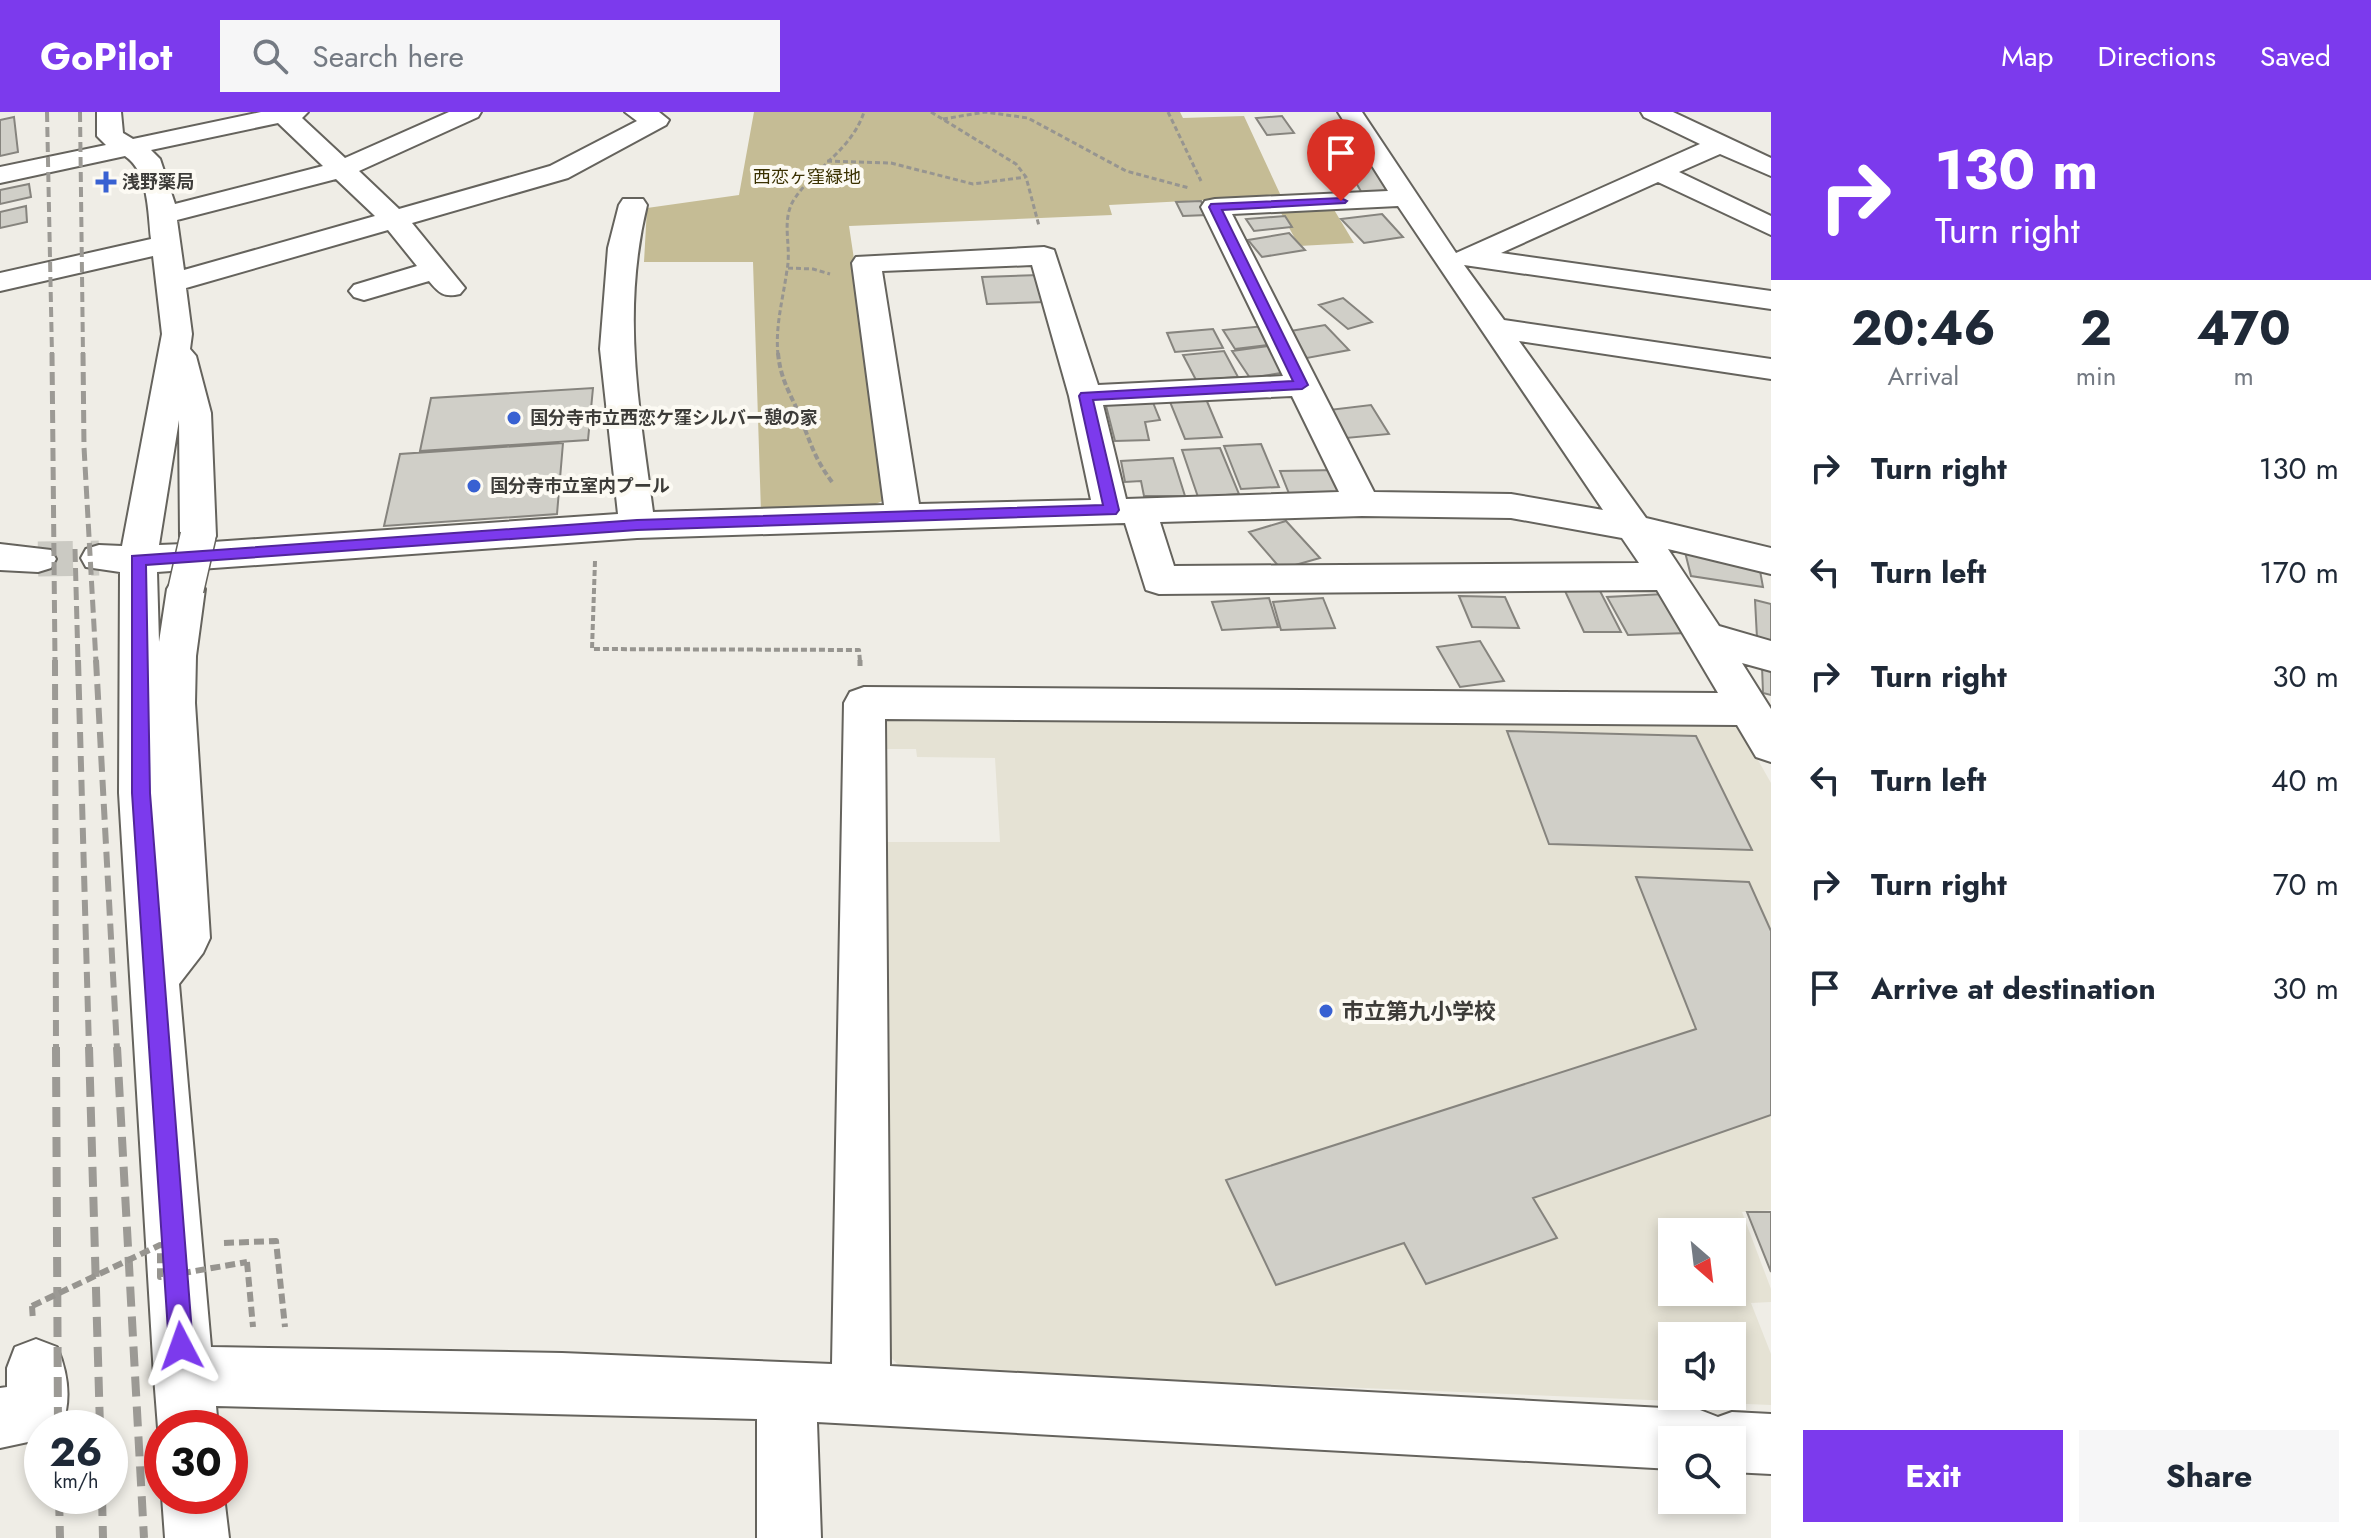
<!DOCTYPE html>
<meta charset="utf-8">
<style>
:root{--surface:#fff;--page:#f6f6f7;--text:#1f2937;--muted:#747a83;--accent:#7c3aed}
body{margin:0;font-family:Jost,"Noto Sans JP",sans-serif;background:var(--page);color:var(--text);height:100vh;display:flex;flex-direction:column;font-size:30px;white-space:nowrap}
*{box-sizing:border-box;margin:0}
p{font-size:26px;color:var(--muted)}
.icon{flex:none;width:44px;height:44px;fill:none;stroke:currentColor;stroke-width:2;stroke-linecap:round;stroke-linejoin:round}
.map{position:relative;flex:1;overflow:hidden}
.drawer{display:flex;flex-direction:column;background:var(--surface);width:600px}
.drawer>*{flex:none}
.banner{background:#7c3aed;color:#fff;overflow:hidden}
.needle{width:52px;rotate:152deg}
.buttons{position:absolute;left:1658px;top:1106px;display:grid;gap:16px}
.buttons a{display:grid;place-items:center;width:88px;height:88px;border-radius:0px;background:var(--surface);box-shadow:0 4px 12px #0003;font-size:40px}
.speed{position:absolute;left:24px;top:1298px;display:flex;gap:16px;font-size:40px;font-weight:700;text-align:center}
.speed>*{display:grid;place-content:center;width:104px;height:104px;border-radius:50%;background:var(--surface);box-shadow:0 4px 12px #0003;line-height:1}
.speed small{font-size:20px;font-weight:400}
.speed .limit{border:12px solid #d22;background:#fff;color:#111}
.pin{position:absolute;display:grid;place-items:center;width:68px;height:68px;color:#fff;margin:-82px -34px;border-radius:50% 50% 50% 0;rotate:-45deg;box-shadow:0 0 8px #0007}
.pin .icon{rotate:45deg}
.me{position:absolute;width:88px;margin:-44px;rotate:356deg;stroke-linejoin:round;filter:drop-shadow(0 0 6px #0008)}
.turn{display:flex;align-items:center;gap:28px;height:168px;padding:0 32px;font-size:36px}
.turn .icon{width:104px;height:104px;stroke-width:2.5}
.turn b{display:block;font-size:56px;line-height:68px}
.eta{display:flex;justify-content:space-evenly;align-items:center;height:136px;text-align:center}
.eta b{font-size:48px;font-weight:700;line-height:56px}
.button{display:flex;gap:16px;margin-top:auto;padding:16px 32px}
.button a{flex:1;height:92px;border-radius:0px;background:var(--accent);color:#fff;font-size:32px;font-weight:700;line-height:92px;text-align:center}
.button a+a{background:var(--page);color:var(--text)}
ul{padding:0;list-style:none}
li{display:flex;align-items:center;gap:24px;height:104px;padding:0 32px}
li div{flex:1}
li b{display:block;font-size:30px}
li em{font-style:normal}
header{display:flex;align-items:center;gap:48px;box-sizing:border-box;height:112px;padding:0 40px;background:var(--accent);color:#fff}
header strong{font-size:38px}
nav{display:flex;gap:44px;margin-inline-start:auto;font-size:28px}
.search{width:560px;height:72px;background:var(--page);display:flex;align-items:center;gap:20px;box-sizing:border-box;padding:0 28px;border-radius:0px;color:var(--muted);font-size:30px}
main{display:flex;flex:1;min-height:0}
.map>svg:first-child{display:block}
</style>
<header>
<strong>GoPilot</strong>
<div class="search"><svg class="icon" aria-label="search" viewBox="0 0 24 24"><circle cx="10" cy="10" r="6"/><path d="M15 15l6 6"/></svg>Search here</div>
<nav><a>Map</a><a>Directions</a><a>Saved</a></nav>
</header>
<main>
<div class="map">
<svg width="1771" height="1426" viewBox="0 0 1771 1426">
<rect width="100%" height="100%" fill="#efede6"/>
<path fill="#e5e2d4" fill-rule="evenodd" d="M 895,598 L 1737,611 L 1771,671 L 1771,1098 L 1742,1100 L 1771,1177 L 1771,1190 L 1751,1191 L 1771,1242 L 1771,1293 L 902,1257 L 881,1235 L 882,730 L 1000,730 L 995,646 L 917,645 L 916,637 L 880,637 L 881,611 ZM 1672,1120 L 1732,1120 L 1732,1180 L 1672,1180 ZM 1672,1224 L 1732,1224 L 1732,1284 L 1672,1284 Z"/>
<path fill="#c5bc95" d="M 754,0 L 1180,0 L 1183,6 L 1244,4 L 1281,84 L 1109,93 L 1112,103 L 849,114 L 890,386 L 868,395 L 761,400 L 753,150 L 644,150 L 647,96 L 739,83 Z
M 1333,96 L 1354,131 L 1299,134 L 1280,99 Z"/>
<path fill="#d0cfc8" stroke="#86847e" stroke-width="2" d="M 1282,4 L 1294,21 L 1267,23 L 1256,6 Z
M 14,5 L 18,40 L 0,44 L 0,8 Z
M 1371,52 L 1390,82 L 1363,83 L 1346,53 Z
M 29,72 L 31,85 L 0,92 L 0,78 Z
M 1201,89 L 1207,103 L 1183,104 L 1176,90 Z
M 26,94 L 27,110 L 0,116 L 0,100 Z
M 1382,102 L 1403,125 L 1364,131 L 1341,107 Z
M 1285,104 L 1292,115 L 1254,119 L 1246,107 Z
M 1289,121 L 1305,138 L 1262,145 L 1248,128 Z
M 1039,163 L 1045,190 L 987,192 L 982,165 Z
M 1343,186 L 1372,210 L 1348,217 L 1319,193 Z
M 1325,213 L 1349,238 L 1307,246 L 1285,220 Z
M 1265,214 L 1276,232 L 1235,237 L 1223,218 Z
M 1213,217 L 1223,236 L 1175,240 L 1167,221 Z
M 1275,233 L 1293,259 L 1250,266 L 1232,239 Z
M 1224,239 L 1238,265 L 1196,268 L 1183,243 Z
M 593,276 L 588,328 L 420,339 L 431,286 Z
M 1206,287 L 1222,325 L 1185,327 L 1170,290 Z
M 1152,288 L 1160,308 L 1145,310 L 1149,328 L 1115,329 L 1105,290 Z
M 1371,293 L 1389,322 L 1346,326 L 1329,298 Z
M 563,331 L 557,402 L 384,414 L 400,342 Z
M 1261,332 L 1279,375 L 1241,377 L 1224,334 Z
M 1220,336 L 1239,382 L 1198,385 L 1182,338 Z
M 1173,346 L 1185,384 L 1144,384 L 1141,369 L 1125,370 L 1121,349 Z
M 1337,358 L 1348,381 L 1290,384 L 1280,359 Z
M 1286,409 L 1320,446 L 1281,457 L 1249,420 Z
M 1685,440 L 1759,453 L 1763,475 L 1691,464 Z
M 1565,479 L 1600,479 L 1621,520 L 1584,520 Z
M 1665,482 L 1687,521 L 1628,523 L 1607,485 Z
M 1459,484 L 1505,485 L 1519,516 L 1472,515 Z
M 1269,486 L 1278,515 L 1222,518 L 1212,490 Z
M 1323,486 L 1335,516 L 1281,518 L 1273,490 Z
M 1755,488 L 1771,492 L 1771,530 L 1757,526 Z
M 1480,529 L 1504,569 L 1460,575 L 1437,535 Z
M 1762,554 L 1771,556 L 1771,583 L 1763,581 Z
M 1507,619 L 1696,624 L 1752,738 L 1549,732 Z
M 1636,765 L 1749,770 L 1771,819 L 1771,1003 L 1533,1086 L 1557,1126 L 1426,1172 L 1404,1131 L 1276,1173 L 1226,1068 L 1696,917 Z
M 1747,1100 L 1771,1100 L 1771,1160 Z"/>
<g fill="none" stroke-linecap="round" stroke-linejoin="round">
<path stroke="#cbcac3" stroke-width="35" stroke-dasharray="35 18" stroke-linecap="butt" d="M 38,447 L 99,446"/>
<defs>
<path id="minor" d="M 97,0 L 121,0 L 123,21 L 133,27 L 261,0 L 308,0 L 302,6 L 345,46 L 449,0 L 481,0 L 478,5 L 359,59 L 399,97 L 550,54 L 637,9 L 625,0 L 659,0 L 669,8 L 666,13 L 568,66 L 412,111 L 465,176 L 460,182 C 444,186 439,181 429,169 L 364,188 L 354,185 L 349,179 L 354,173 L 417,154 L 388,118 L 186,176 L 192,222 L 190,237 L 196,244 L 211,301 L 216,424 L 213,430 L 618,402 L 600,237 L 608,136 L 619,93 L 623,87 L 643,87 L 647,93 C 621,201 639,293 653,400 L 884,393 L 852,151 L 856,145 L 1044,135 L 1054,138 L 1098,273 L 1283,264 L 1201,95 L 1205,89 L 1215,87 L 1388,79 L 1338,0 L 1362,0 L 1456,141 L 1700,32 L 1644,5 L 1641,0 L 1673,0 L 1771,46 L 1771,64 L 1720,42 L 1679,60 L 1771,104 L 1771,123 L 1658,70 L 1501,141 L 1771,179 L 1771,197 L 1464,153 L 1504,208 L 1771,247 L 1771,267 L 1519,229 L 1646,406 L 1771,436 L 1771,462 L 1668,437 L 1719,514 L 1771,529 L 1771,559 L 1742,551 L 1771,597 L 1771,650 L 1756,645 L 1737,613 L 885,607 L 890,1254 L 1700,1298 L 1718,1305 L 1732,1300 L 1771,1302 L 1771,1362 L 1732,1360 L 1732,1328 L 1672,1328 L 1672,1357 L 817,1310 L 821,1426 L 757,1426 L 757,1307 L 216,1294 L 218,1316 L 162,1316 L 162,1326 L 158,1316 L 154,1264 L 119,681 L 120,460 L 86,455 L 81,446 L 86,437 L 99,433 L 122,434 L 162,222 L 153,144 L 0,179 L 0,161 L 151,127 C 148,101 149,60 125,44 L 0,71 L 0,55 L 106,33 L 97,24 ZM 278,11 L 323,54 L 175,92 L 160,47 L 151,38 ZM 336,67 L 375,104 L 184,158 L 177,108 ZM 1398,94 L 1603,398 L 1511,382 L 1374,380 L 1232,102 ZM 1032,153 L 1069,284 L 1091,388 L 919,392 L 882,159 ZM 1292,284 L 1339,380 L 1126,387 L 1103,293 ZM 179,308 L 180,424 L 184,432 L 159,433 ZM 1362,404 L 1511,406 L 1622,426 L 1639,451 L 1174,454 L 1160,410 ZM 1125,411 L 1146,478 L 1159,482 L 1657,478 L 1718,581 L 864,575 L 850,580 L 844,591 L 832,1252 L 562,1241 L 211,1235 L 179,872 L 203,841 L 210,826 L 195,591 L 196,544 L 205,477 L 199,467 L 186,463 L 173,467 L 167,477 L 159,530 L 157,460 L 637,426 Z
M 0,432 L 51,438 L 56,447 L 51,456 L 38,460 L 0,458 Z
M 36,1227 L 57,1235 C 68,1261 72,1289 61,1316 L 42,1316 L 42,1327 L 0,1336 L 0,1276 L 7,1275 L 7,1256 L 15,1235 Z
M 162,1384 L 224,1384 L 229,1426 L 165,1426 Z"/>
</defs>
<use href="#minor" stroke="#65635d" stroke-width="4"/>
<path stroke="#979590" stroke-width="3" stroke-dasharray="5 3" stroke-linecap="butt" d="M 931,0 L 1016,52 L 1026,65 L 1039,114
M 1168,0 L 1201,69
M 943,7 L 985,0 L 1028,6 L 1126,59 L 1189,76
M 827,49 L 891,51 L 973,72 L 1026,65
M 788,156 L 813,157 L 830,162
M 778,243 C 775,214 783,187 787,158 C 792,133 780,108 795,86 C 816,55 852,37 864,0"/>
<path stroke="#979590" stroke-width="4" stroke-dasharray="6 3" stroke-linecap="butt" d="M 778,241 C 780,263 787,276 796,295 C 809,325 812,343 832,370
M 595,449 L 592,537 L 859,538 L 860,550"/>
<path stroke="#979590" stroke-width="5" stroke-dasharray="8 4" stroke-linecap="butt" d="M 860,548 L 860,554"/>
<path stroke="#979590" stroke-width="6" stroke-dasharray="10 5" stroke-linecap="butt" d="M 224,1131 L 276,1129 L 285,1215
M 247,1150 L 253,1215
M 32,1194 L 33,1209"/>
<use href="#minor" fill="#fff" fill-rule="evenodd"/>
<path stroke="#9c9a95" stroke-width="4" stroke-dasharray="10 5" stroke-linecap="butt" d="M 47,0 L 52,243
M 80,0 L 83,243"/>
<path stroke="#9c9a95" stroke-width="5" stroke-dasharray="13 6" stroke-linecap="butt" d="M 52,241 L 55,550
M 83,241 L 84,335 L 96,550
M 75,437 L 78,550"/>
<path stroke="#9c9a95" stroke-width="6" stroke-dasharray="16 8" stroke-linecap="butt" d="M 55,548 L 56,937
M 78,548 L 89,937
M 96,548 L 117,937"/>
<path stroke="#9c9a95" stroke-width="8" stroke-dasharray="20 10" stroke-linecap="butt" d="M 56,935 L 58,1316
M 89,935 L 100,1316
M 117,935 L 144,1426
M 59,1384 L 60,1426
M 102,1384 L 103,1426"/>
<defs>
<path id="minor-bridge" d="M 186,477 L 198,424"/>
</defs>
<use href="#minor-bridge" stroke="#65635d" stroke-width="38" stroke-linecap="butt"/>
<path stroke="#979590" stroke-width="6" stroke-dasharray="10 5" stroke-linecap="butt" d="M 32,1194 L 160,1133 L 160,1165 L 247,1150"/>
<use href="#minor-bridge" stroke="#fff" stroke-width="35"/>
</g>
<path fill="#7c3aed" stroke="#51269a" stroke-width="2" d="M 1341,86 L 1347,89 L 1345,91 L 1222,98 L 1308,273 L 1302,277 L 1093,288 L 1119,398 L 1116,402 L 637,418 L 146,453 L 150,681 L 193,1234 L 190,1242 L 181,1246 L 173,1242 L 169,1234 L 132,681 L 132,444 L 637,408 L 1103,393 L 1079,284 L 1081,281 L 1293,269 L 1209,95 L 1211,92 Z"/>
<g fill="#3861d2" stroke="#fcfaf3" stroke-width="3">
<path d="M102 58h8v8h8v8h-8v8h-8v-8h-8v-8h8z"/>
<circle cx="514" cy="306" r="8"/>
<circle cx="474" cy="374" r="8"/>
<circle cx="1326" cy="899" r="8"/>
</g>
<g text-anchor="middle" stroke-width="8" stroke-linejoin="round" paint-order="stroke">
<g font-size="18" fill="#3a3101" stroke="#fcfaf3">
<text x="807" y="71">西恋ヶ窪緑地</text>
</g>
<g font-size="18" font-weight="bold" fill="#3d3c39" stroke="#fcfaf3" text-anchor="start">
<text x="122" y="76">浅野薬局</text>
<text x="530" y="312">国分寺市立西恋ケ窪シルバー憩の家</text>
<text x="490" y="380">国分寺市立室内プール</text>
</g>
<g font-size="22" font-weight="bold" fill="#3d3c39" stroke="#fcfaf3" text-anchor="start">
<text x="1342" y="907">市立第九小学校</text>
</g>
</g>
</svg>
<div class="buttons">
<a><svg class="needle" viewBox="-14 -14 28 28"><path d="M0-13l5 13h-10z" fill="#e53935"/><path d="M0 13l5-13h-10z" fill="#747a83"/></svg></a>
<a><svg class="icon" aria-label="sound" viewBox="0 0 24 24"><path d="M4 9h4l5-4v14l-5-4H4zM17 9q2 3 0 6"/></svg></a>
<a><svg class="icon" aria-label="search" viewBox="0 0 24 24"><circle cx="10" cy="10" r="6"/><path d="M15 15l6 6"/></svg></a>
</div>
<div class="speed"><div>26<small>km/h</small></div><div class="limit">30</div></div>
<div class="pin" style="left:1341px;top:89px;background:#d93025"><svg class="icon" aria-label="arrive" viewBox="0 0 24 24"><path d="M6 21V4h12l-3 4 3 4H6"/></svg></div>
<svg class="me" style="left:181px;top:1234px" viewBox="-20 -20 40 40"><path d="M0-17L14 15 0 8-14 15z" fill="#7c3aed" stroke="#fff" stroke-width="4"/></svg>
</div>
<section class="drawer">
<div class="banner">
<div class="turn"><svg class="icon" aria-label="right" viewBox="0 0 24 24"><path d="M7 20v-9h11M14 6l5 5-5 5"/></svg><div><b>130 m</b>Turn right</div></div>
</div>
<div class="eta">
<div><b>20:46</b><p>Arrival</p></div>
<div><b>2</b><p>min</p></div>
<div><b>470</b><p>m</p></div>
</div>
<ul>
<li><svg class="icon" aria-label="right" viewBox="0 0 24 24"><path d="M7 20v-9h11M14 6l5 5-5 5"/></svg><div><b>Turn right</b></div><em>130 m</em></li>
<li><svg class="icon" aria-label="left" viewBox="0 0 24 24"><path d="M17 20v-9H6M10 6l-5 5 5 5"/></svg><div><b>Turn left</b></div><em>170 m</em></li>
<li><svg class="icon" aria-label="right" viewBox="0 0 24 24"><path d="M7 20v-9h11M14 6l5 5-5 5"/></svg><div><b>Turn right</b></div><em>30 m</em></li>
<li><svg class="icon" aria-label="left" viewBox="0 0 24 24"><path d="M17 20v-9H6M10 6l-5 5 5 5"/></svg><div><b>Turn left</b></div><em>40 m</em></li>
<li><svg class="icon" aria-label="right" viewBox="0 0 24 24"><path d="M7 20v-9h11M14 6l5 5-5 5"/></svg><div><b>Turn right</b></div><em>70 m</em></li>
<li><svg class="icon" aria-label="arrive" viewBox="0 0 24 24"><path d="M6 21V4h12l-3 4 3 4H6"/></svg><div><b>Arrive at destination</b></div><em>30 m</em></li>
</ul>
<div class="button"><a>Exit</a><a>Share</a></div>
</section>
</main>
